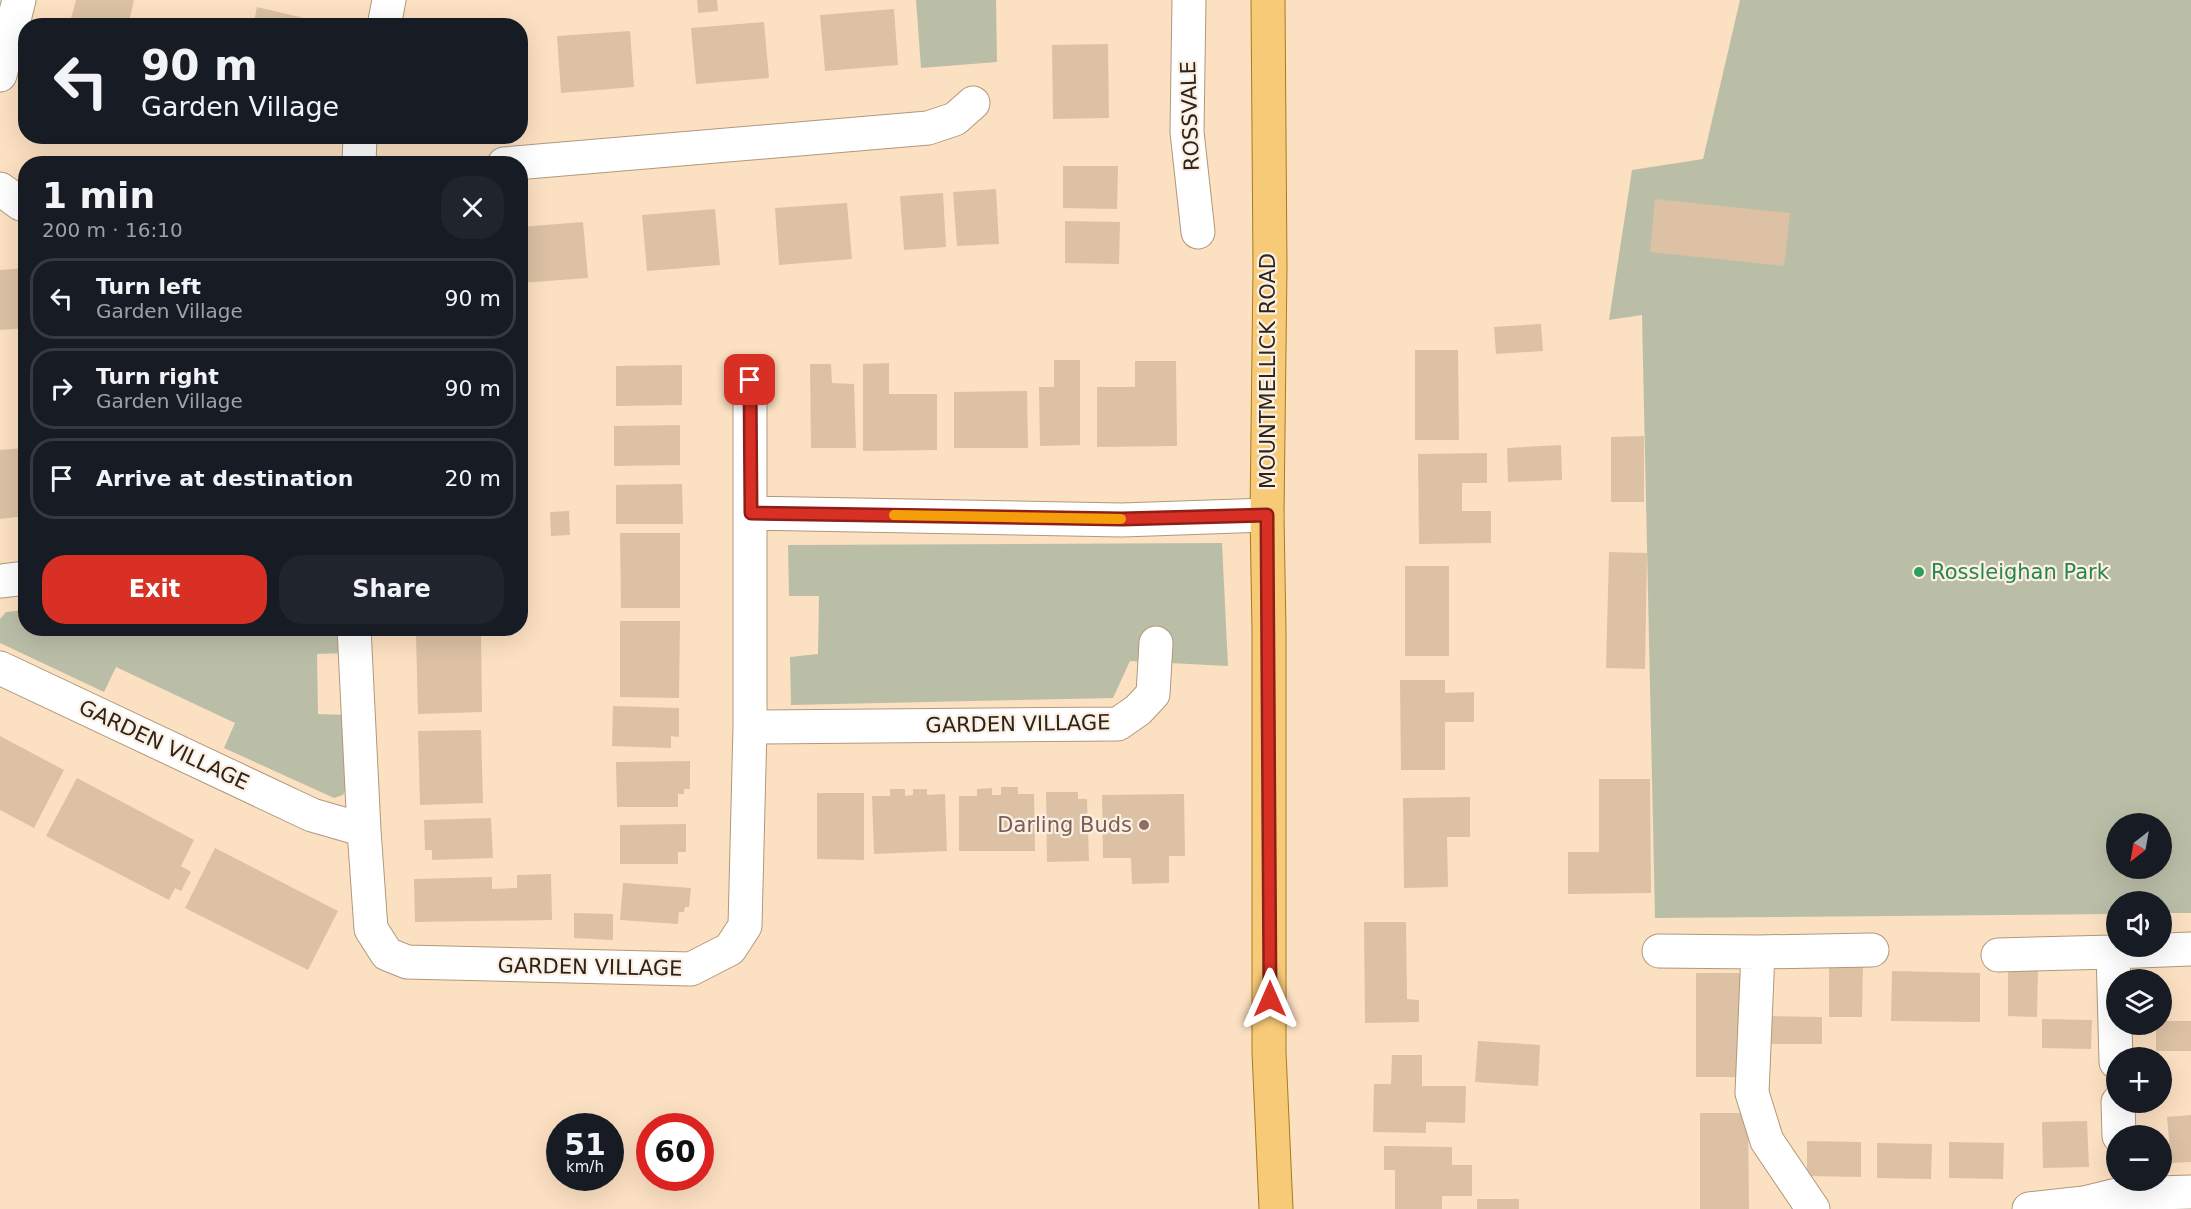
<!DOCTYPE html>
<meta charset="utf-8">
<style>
:root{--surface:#171b24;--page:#20242c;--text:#f1f3f6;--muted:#9ea1a6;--line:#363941;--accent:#d93025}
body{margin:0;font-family:"DejaVu Sans",sans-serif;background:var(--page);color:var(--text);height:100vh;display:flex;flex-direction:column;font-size:22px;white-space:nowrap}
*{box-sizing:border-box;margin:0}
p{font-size:20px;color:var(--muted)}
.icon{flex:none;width:33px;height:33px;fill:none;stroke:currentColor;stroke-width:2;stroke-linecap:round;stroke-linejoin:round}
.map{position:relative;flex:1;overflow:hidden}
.panel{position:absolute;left:18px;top:156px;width:510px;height:480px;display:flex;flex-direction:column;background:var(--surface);border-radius:24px;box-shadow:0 6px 24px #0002}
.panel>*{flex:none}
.top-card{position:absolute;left:18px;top:18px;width:510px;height:126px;border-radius:24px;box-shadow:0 6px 24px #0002;background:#171b24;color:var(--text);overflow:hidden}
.needle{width:39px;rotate:211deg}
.tools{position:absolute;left:2106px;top:813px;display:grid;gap:12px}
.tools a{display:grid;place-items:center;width:66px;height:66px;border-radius:50%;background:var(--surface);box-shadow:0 6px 24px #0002;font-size:30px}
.speed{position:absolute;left:546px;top:1113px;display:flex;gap:12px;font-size:30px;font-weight:700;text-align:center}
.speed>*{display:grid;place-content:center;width:78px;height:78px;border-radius:50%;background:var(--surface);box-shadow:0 6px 24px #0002;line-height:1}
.speed small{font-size:15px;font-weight:400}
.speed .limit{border:9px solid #d22;background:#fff;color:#111}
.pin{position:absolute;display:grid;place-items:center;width:51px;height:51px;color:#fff;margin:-26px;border-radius:12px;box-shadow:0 3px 9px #0006}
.me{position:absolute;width:66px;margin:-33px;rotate:0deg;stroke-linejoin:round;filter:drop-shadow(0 0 4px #0008)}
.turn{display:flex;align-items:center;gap:21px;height:126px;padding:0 24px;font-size:27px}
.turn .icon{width:78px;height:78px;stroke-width:2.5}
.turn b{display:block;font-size:42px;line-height:51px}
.round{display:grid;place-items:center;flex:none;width:63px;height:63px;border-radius:24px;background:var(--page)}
.headline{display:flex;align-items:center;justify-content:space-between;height:102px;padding:0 24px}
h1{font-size:36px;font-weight:600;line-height:45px}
.primary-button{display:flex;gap:12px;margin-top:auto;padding:12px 24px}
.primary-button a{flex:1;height:69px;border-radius:24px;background:var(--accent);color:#fff;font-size:24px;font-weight:600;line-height:69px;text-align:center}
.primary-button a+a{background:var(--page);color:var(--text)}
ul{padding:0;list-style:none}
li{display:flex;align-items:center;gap:18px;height:81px;margin:0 12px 9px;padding:0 12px;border:3px solid var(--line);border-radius:24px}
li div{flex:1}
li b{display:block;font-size:22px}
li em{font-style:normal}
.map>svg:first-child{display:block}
</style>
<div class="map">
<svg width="2191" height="1209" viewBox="0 0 2191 1209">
<rect width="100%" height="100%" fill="#fce0c2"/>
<path fill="#bbbea7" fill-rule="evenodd" d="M 916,0 L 996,0 L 997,62 L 921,68 Z
M 1740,0 L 2191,0 L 2191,913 L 2162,913 L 2162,902 L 2116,902 L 2116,914 L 1655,918 L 1642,315 L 1609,320 L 1632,170 L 1703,159 ZM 2116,824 L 2162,824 L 2162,868 L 2116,868 Z
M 1222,543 L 1228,666 L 1130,661 L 1113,698 L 791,705 L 790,657 L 818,654 L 819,596 L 789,596 L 788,545 Z
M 25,610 L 26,628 L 347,629 L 347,653 L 317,654 L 318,714 L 347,715 L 347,786 L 343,795 L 334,798 L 224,748 L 235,723 L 116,667 L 104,692 L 0,643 L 0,619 L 6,612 Z"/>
<path fill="#dcc1a4" d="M 76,0 L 134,0 L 128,26 L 69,26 Z
M 697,0 L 717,0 L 718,11 L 698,13 Z
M 257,7 L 312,20 L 311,26 L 253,26 Z
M 894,9 L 898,65 L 825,71 L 820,15 Z
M 764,22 L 769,78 L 696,84 L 691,28 Z
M 630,31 L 634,87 L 561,93 L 557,36 Z
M 1108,44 L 1109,118 L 1053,119 L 1052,45 Z
M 1063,166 L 1118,166 L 1117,209 L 1063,208 Z
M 996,189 L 999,244 L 957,246 L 953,192 Z
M 943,193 L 946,247 L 904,250 L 900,196 Z
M 1655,199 L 1790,213 L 1784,266 L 1650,252 Z
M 847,203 L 852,259 L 779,265 L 775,208 Z
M 715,209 L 720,265 L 647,271 L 642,215 Z
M 1065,221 L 1120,222 L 1119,264 L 1065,263 Z
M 583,222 L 588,278 L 520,283 L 520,227 Z
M 26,268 L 26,328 L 0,330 L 0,270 Z
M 1541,324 L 1543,351 L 1496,354 L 1494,327 Z
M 1415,350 L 1458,350 L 1459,440 L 1415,440 Z
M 1054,360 L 1080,360 L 1080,445 L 1040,446 L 1039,387 L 1054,387 Z
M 1135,361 L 1176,361 L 1177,446 L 1097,447 L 1097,387 L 1135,387 Z
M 889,363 L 889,394 L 937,394 L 937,450 L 863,451 L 863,364 Z
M 810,364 L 831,364 L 832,383 L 854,384 L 856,448 L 811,448 Z
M 682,365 L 682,405 L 616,406 L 616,366 Z
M 1027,391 L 1028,448 L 954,448 L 954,392 Z
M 680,425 L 680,465 L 614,466 L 614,426 Z
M 1644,436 L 1644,502 L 1611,502 L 1611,437 Z
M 1561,445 L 1562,480 L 1508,482 L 1507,448 Z
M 24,448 L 26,516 L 0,519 L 0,450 Z
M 1487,453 L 1487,483 L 1462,483 L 1462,511 L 1491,511 L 1491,543 L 1419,544 L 1418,454 Z
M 682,484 L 683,524 L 616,524 L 616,485 Z
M 520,486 L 525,486 L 525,514 L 520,514 Z
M 569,511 L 570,535 L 551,536 L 550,512 Z
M 620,533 L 680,533 L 680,608 L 621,608 Z
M 1609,552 L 1647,553 L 1645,669 L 1606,668 Z
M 1405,566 L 1449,566 L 1449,656 L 1405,656 Z
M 620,621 L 680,621 L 679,698 L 620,697 Z
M 416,635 L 481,635 L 482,712 L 418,714 Z
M 1400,680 L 1445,680 L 1445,693 L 1474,692 L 1474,722 L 1445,722 L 1445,770 L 1401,770 Z
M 613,706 L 679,708 L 679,737 L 671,736 L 671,748 L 612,746 Z
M 481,730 L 483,803 L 420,805 L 418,731 Z
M 0,736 L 64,770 L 34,828 L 0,810 Z
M 690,761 L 690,789 L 684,789 L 684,794 L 678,794 L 678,807 L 617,807 L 616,762 Z
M 77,778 L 194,840 L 181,866 L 191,872 L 181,891 L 175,888 L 169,900 L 46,836 Z
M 1599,779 L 1650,779 L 1651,893 L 1568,894 L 1568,852 L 1599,852 Z
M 1001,787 L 1018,787 L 1018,794 L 1034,794 L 1035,851 L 959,851 L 959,796 L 977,796 L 977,789 L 992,788 L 992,795 L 1001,795 Z
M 890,789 L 905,789 L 905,796 L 913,795 L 913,789 L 927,789 L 927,795 L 945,794 L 947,851 L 874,854 L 872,796 L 890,796 Z
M 1046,792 L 1078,792 L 1078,799 L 1087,799 L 1089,861 L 1047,862 Z
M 817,793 L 864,793 L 864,860 L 817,859 Z
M 1184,794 L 1185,856 L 1169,856 L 1169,883 L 1132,884 L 1131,858 L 1103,858 L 1102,795 Z
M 1470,797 L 1470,837 L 1447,837 L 1448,887 L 1404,888 L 1403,798 Z
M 491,818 L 493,858 L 432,860 L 432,850 L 425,850 L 424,820 Z
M 686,824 L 686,852 L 678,852 L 678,864 L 620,864 L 620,825 Z
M 215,848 L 338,911 L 308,970 L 185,908 Z
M 551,874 L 552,920 L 415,922 L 414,879 L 492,877 L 492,889 L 517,888 L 517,875 Z
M 623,883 L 691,888 L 689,907 L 685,907 L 684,912 L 679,912 L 678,924 L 620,920 Z
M 574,913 L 613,914 L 613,940 L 574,938 Z
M 1364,922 L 1406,922 L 1407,999 L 1419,1000 L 1419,1022 L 1365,1023 Z
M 1829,963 L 1863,963 L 1862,1017 L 1829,1017 Z
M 2008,968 L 2038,968 L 2037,1017 L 2008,1016 Z
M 1892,971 L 1980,973 L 1980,1022 L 1891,1021 Z
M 1696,973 L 1744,973 L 1745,1077 L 1696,1077 Z
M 1769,1016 L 1822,1017 L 1822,1044 L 1768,1044 Z
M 2042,1019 L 2092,1020 L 2091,1049 L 2042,1048 Z
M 2162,1021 L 2191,1021 L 2191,1051 L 2156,1051 L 2156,1024 L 2162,1024 Z
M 1478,1041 L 1540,1045 L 1538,1086 L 1475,1082 Z
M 1392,1055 L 1422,1055 L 1422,1086 L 1466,1086 L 1465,1123 L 1426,1122 L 1426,1133 L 1373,1132 L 1374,1084 L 1391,1084 Z
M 1700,1113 L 1748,1113 L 1749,1209 L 1700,1209 Z
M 2191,1115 L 2191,1162 L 2171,1163 L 2167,1117 Z
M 2087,1121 L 2089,1167 L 2043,1168 L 2042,1122 Z
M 1807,1141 L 1861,1142 L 1861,1177 L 1807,1176 Z
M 1949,1142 L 2004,1143 L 2003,1179 L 1949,1178 Z
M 1877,1143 L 1932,1144 L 1931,1179 L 1877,1178 Z
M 1384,1146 L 1452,1147 L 1452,1165 L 1472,1165 L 1472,1196 L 1442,1196 L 1442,1209 L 1395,1209 L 1395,1170 L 1384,1170 Z
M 1477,1199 L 1519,1199 L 1519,1209 L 1477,1209 Z"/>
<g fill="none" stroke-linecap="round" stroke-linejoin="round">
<defs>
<path id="minor" d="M 1189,0 L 1187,132 L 1198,232
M 384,26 L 389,0
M 0,75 L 19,0
M 359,164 L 360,136
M 504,164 L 928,128 L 955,119 L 973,103
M 0,189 L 21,204 L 26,204
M 751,513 L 1122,520 L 1267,515
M 0,581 L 26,578
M 354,628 L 364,830 L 371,929 L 387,954 L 407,962 L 691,969 L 730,949 L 745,926 L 750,727 L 750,380
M 0,668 L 312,815 L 364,830
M 750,727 L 1118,724 L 1138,710 L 1153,694 L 1156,643
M 1659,951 L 1758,952 L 1872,950
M 1758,952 L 1752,1093 L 1767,1141 L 1813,1209
M 2113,952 L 2191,949
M 1998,955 L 2113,952 L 2116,1062
M 2118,1102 L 2119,1136
M 2029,1209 L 2084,1203 L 2121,1194 L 2191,1192"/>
<path id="primary" d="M 1268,0 L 1270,268 L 1267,515 L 1269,631 L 1269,1052 L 1276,1209"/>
</defs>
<use href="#minor" stroke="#b1987b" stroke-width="35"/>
<use href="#primary" stroke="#ad781c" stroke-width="35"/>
<use href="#minor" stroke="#fff" stroke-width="33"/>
<use href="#primary" stroke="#f7ca77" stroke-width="33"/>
</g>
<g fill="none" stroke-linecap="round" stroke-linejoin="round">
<defs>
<path id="route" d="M 750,380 L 751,513 L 1122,519 L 1267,515 L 1270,999"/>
</defs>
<use href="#route" stroke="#8d1f18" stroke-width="15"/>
<use href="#route" stroke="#d93025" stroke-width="10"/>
<path stroke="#f59e0b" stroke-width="10" d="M 894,515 L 1121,519"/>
</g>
<circle fill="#2e9e5b" stroke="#fcf0e4" stroke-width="2" cx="1919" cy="572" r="6"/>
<circle fill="#8d6e63" stroke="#fcf0e4" stroke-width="2" cx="1144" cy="825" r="6"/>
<g text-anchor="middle" stroke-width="4.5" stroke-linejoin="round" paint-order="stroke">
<g font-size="21" fill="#2e2419" stroke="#fcf0e4">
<text transform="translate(1190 116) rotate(-92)" y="7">ROSSVALE</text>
<text transform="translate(1268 371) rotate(-90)" y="7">MOUNTMELLICK ROAD</text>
<text transform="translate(1018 724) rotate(-1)" y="7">GARDEN VILLAGE</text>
<text transform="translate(164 745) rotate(25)" y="7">GARDEN VILLAGE</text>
<text transform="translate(590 967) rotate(1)" y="7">GARDEN VILLAGE</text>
</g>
<g font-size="21" fill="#27864d" stroke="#fcf0e4" text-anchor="start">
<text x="1931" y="579">Rossleighan Park</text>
</g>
<g font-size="21" fill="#785e54" stroke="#fcf0e4" text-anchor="end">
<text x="1132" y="832">Darling Buds</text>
</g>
</g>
</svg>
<div class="tools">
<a><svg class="needle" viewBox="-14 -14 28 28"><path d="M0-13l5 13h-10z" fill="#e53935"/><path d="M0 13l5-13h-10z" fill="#9ea1a6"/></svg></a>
<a><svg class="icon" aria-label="sound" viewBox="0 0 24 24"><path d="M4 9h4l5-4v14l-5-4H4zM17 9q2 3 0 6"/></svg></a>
<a><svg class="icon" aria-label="layers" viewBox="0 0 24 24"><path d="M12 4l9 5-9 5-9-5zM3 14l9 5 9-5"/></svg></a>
<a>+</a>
<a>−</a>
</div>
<div class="speed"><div>51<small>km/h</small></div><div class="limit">60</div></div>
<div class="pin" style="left:750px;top:380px;background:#d93025"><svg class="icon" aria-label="arrive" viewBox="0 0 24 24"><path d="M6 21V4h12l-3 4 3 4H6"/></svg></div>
<svg class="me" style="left:1270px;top:999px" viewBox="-20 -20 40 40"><path d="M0-17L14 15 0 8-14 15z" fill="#d93025" stroke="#fff" stroke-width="4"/></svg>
<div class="top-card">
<div class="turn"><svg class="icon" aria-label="left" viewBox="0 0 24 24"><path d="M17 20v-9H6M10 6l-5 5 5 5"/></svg><div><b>90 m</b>Garden Village</div></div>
</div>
<section class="panel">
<div class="headline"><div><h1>1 min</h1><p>200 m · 16:10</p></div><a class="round"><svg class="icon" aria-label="close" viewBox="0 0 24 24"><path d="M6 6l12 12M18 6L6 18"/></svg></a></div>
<ul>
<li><svg class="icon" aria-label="left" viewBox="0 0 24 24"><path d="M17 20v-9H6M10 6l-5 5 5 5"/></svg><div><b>Turn left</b><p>Garden Village</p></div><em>90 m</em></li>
<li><svg class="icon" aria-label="right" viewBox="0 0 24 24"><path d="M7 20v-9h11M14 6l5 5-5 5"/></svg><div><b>Turn right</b><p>Garden Village</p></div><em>90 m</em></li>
<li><svg class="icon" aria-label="arrive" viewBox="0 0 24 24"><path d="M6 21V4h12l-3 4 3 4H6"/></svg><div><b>Arrive at destination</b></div><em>20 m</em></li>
</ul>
<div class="primary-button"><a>Exit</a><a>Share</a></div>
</section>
</div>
